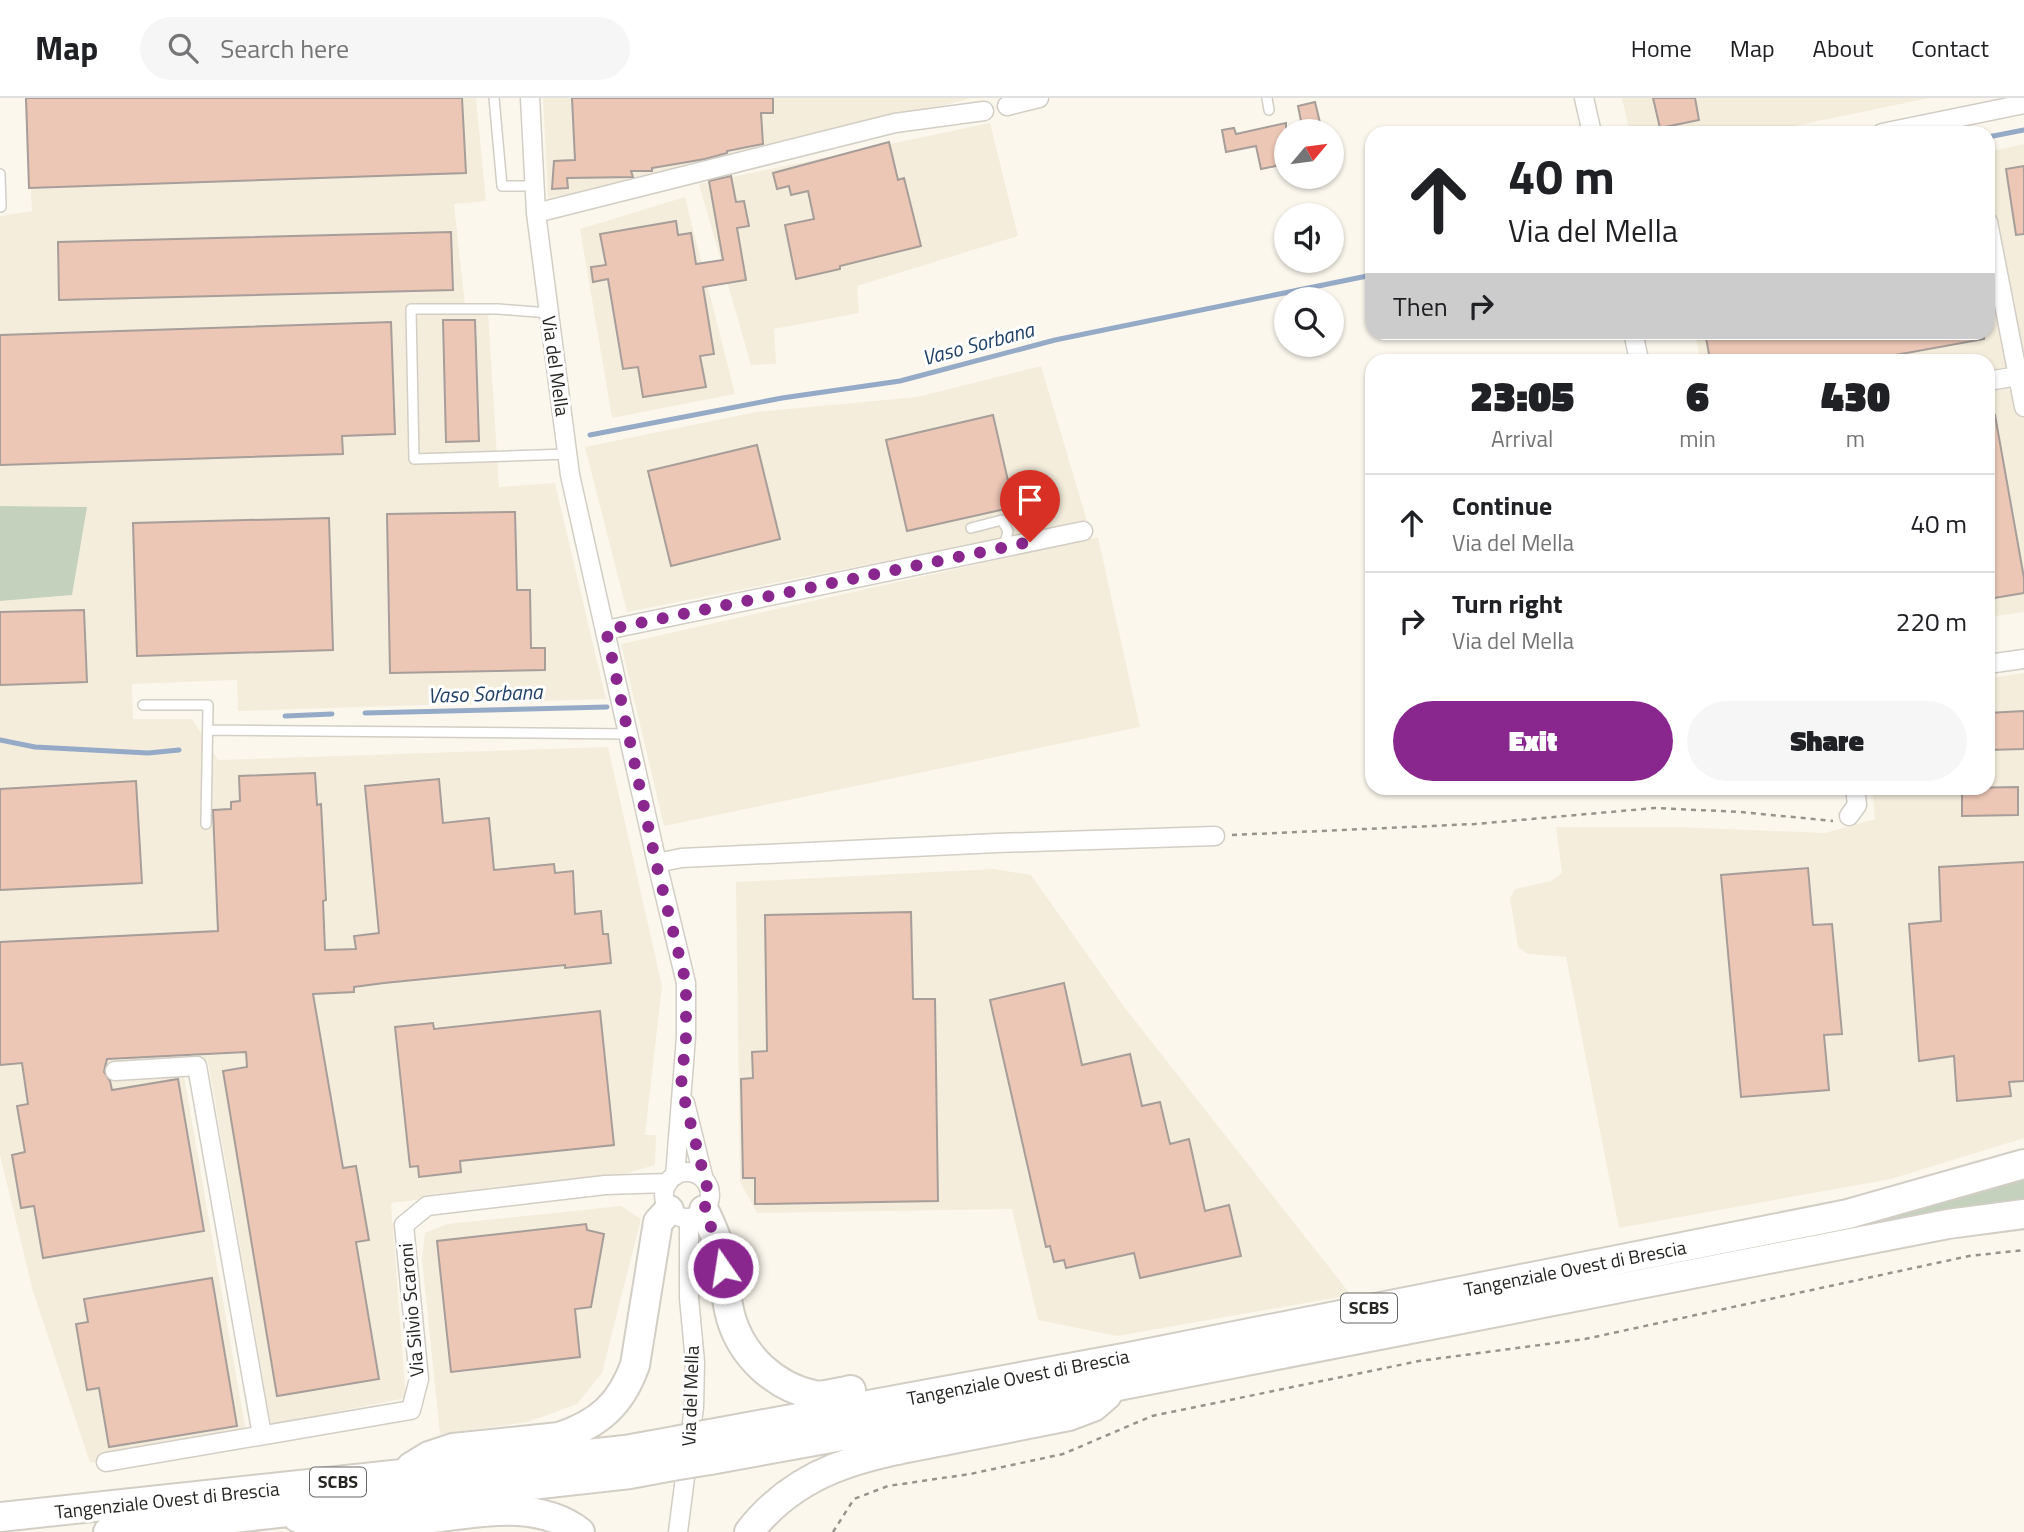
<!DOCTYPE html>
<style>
:root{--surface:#fff;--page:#f6f6f6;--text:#202124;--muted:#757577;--line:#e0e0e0;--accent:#89278f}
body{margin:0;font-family:"Titillium Web",sans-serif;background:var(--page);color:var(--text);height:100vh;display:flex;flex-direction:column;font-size:26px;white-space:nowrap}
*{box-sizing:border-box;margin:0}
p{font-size:23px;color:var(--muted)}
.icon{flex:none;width:38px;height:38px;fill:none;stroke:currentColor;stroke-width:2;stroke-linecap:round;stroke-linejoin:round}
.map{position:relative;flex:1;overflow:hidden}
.details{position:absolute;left:1365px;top:256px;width:630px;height:441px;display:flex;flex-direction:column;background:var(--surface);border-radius:21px;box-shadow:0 2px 5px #0004}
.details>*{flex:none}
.banner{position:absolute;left:1365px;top:28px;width:630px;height:214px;border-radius:21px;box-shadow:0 2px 5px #0004;background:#fff;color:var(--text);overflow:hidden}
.needle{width:46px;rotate:61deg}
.controls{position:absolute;left:1274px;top:21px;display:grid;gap:14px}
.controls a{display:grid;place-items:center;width:70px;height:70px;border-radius:50%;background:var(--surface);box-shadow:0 2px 5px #0004;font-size:35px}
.pin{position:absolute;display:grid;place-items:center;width:60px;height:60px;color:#fff;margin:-72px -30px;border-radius:50% 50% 50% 0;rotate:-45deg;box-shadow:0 0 7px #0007}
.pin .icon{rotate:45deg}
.me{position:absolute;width:77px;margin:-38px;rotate:347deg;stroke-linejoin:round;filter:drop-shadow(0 0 5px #0008)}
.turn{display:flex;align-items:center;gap:24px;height:147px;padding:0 28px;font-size:32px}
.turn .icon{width:91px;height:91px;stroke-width:2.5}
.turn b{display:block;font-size:49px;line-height:60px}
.then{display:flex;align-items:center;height:66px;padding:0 28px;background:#0003;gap:14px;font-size:26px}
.eta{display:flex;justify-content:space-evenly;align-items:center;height:119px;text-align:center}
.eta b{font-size:42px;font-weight:800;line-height:49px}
.primary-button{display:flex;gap:14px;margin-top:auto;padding:14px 28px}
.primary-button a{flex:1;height:80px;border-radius:42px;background:var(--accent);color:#fff;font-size:28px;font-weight:800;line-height:80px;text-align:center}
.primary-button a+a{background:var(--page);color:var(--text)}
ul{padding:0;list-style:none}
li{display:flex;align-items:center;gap:21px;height:98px;padding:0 28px;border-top:2px solid var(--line)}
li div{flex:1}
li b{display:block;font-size:26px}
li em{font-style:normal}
header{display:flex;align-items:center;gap:42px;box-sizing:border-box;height:98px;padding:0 35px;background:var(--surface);border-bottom:2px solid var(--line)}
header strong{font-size:33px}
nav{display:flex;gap:38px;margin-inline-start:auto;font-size:24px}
.search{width:490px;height:63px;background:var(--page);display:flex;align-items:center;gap:18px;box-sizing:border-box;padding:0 24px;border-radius:38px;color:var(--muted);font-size:26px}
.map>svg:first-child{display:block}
</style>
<header>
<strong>Map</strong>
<div class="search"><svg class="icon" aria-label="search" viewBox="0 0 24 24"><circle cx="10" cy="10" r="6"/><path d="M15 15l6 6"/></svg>Search here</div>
<nav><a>Home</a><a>Map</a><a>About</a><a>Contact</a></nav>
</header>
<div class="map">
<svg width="2024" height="1434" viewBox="0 0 2024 1434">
<rect width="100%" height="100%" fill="#fbf7ed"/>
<path fill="#f4eddc" d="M 25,0 L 476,0 L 486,103 L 454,106 L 466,217 L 488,214 L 499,389 L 555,385 L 606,601 L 238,613 L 237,582 L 132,586 L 133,621 L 192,621 L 218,662 L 608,649 L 662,888 L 645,1037 L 656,1037 L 655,1067 L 624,1076 L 391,1105 L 406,1300 L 271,1327 L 208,964 L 112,967 L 115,982 L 184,978 L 246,1334 L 90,1365 L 32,1190 L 0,1057 L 0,503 L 72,497 L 86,409 L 0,408 L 0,118 L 32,113 Z
M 543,0 L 971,0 L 715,70 L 548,100 Z
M 1622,0 L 1929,0 L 1761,35 L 1630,35 Z
M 990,25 L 1018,138 L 857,188 L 859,215 L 774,231 L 776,266 L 751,267 L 699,86 Z
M 2024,46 L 2024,514 L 1988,519 L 1988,262 L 1700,262 L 1695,235 L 1988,234 L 1988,54 Z
M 685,99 L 735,296 L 612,320 L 580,131 Z
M 1041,268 L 1087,423 L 627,514 L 585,349 L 756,314 L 917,299 Z
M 1098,439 L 1140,629 L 664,728 L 621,546 Z
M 2024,575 L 2024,1040 L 1891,1081 L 1619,1130 L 1566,859 L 1528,856 L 1518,849 L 1510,800 L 1515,791 L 1551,783 L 1562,775 L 1556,729 L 1677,729 L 1825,735 L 1875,721 L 1872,690 L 1988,690 L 1988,580 Z
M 994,771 L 1031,777 L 1125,910 L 1351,1197 L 1117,1238 L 1038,1222 L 1012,1111 L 757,1115 L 740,1084 L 736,784 Z
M 621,1108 L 641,1121 L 602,1275 L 577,1306 L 528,1324 L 440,1336 L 422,1162 L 425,1135 L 447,1126 Z"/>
<path fill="#c3d1bd" d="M 0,408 L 87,409 L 72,497 L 0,503 Z
M 2024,1081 L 2024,1103 L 1872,1124 Z"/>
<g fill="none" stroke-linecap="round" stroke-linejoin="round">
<path stroke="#95aac7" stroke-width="5" d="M 1988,39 L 2024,32
M 590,337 L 782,300 L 900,283 L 1055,242 L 1372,177
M 365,615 L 607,609
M 285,618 L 332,616
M 0,642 L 35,649 L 148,655 L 179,652"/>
</g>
<path fill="#ecc7b6" stroke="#a79d99" stroke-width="2" d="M 26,0 L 462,0 L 466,75 L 29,90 Z
M 572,0 L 773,0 L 773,15 L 761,15 L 763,46 L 727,53 L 727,55 L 705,61 L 652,70 L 652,73 L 631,73 L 633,79 L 567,80 L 568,90 L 552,91 L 554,63 L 575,62 Z
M 1653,0 L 1695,0 L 1699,22 L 1660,30 Z
M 1315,4 L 1322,33 L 1303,33 L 1298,8 Z
M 1286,25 L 1286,66 L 1261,71 L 1256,48 L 1226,54 L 1222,32 L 1234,30 L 1236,36 Z
M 889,44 L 898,82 L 904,80 L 921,148 L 840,168 L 840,171 L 796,181 L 785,127 L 814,121 L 808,93 L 791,97 L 789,88 L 777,91 L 773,75 Z
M 2024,68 L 2024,136 L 2016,137 L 2006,71 Z
M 731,78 L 736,104 L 744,103 L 749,128 L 737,130 L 746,182 L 703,189 L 714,256 L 700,258 L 706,289 L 643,299 L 638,269 L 623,271 L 608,181 L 593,184 L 591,169 L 606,167 L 600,136 L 676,123 L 678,137 L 691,135 L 696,166 L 723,162 L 709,83 Z
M 451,134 L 453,192 L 59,202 L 58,144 Z
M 443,222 L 475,222 L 479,343 L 446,344 Z
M 391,224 L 395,336 L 342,338 L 343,356 L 0,367 L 0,237 Z
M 1705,234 L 1983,234 L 1984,241 L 1868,262 L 1710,262 Z
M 993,317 L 1014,409 L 907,433 L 886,342 Z
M 1995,317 L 2024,480 L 2024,495 L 1988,501 L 1988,318 Z
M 757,347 L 780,441 L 671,468 L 648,373 Z
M 515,414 L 517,492 L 530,492 L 531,550 L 545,550 L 545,572 L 390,575 L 387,416 Z
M 329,420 L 333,552 L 137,558 L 133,425 Z
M 84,512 L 87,584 L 0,587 L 0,514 Z
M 2024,613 L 2024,651 L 1988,652 L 1988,615 Z
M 315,675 L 317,707 L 321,706 L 326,802 L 323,803 L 325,852 L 356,851 L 354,838 L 379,835 L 365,688 L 439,681 L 443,725 L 489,720 L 494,772 L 554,766 L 555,775 L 573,773 L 575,816 L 601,813 L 603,836 L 608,836 L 611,865 L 565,870 L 565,867 L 384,885 L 354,889 L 354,894 L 313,896 L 343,1070 L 356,1068 L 369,1142 L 356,1144 L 379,1281 L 277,1298 L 223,973 L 247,969 L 246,954 L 107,961 L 105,969 L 104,974 L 110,983 L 112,992 L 178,981 L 204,1133 L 43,1160 L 34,1108 L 21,1110 L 12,1057 L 25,1054 L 17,1008 L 28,1006 L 22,965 L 0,967 L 0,844 L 218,833 L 213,712 L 231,711 L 231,704 L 240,703 L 239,678 Z
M 136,683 L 142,785 L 0,792 L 0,691 Z
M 2018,689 L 2018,717 L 1962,718 L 1962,690 Z
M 2024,764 L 2024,983 L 2009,984 L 2011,998 L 1957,1003 L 1954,958 L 1919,963 L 1909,826 L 1941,823 L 1939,769 Z
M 1808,770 L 1813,827 L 1832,826 L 1842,936 L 1824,937 L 1829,992 L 1741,999 L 1721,777 Z
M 911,814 L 913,901 L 935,901 L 938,1103 L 755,1106 L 755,1080 L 743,1080 L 741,981 L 753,980 L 752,954 L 767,953 L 765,817 Z
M 1064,885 L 1082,967 L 1130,956 L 1142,1008 L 1160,1004 L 1170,1046 L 1189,1041 L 1205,1113 L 1229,1107 L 1241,1158 L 1140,1180 L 1134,1155 L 1066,1170 L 1064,1162 L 1054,1164 L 1050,1148 L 1046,1149 L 990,902 Z
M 600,913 L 614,1047 L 460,1063 L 461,1074 L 419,1079 L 418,1068 L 410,1069 L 395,929 L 433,925 L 434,931 Z
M 586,1126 L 587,1132 L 604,1136 L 591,1209 L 575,1211 L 580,1259 L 451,1274 L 437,1143 Z
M 212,1180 L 237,1328 L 109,1349 L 99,1290 L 87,1292 L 76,1226 L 88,1224 L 84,1201 Z"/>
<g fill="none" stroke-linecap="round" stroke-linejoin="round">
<defs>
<path id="service" d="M 494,0 L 502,88 L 534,88
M 1267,0 L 1269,12
M 0,76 L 1,109
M 549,215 L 498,211 L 411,211 L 414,361 L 568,356
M 971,430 L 1002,422 L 1008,433 L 1004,449
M 143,607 L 208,607 L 206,726
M 208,632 L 629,636"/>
<path id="minor" d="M 530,0 L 536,115 L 570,377 L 657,765 L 686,885 L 686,939 L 675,1078
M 1584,0 L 1592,35
M 1007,8 L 1039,0
M 1882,35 L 2024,6
M 536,115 L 895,25 L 984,13
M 1988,124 L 2024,309
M 1633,234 L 1639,262
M 1988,283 L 2018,278
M 606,532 L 1083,433
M 1988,566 L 2024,561
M 1849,718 L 1857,707 L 1855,690
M 657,765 L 681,760 L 997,745 L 1215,738
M 115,973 L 197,968 L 262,1337
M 685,1005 L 704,1082
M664 1097a23 23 0 1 1 46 0a23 23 0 1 1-46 0Z
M 106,1364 L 411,1312 L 419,1281 L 404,1127 L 427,1108 L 605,1087 L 668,1085
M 678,1434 L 694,1309 L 695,1264 L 689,1200 L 689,1120"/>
<path id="primary" d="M 704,1112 C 709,1123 715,1135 718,1146 C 725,1171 724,1196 731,1220 C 742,1258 775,1289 814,1297 C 825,1299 840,1294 851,1292
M 710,1336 L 1129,1259 L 1848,1116 L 2024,1066
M 710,1362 L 1118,1288 L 1948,1126 L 2024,1116
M 411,1369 L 429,1358 L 453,1350 L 559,1339 C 599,1326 621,1306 635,1267 L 658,1124 L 669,1112
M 0,1419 L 625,1352 L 675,1343
M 298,1420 L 326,1429 L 347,1431 C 376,1427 405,1424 433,1420 C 481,1414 539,1402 580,1434
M 108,1434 L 630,1376 L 673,1368
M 749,1434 C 801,1367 870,1357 948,1342 C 988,1334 1028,1326 1069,1318 L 1093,1309 L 1107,1297"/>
</defs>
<use href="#service" stroke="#d2cec5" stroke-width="12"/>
<use href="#minor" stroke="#d2cec5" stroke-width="21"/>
<use href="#primary" stroke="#d2cec5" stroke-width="32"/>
<path stroke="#96948d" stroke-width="2.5" stroke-dasharray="5 5" stroke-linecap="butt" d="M 1232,737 L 1475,726 L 1655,710 L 1741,714 L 1833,723
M 833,1434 L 854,1401 L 888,1388 L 970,1376 L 1063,1356 L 1152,1318 L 1419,1263 L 1585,1241 L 1969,1158 L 2024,1152"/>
<use href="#service" stroke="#fff" stroke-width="9"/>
<use href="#minor" stroke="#fff" stroke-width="18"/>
<use href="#primary" stroke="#fff" stroke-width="28"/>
<defs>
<path id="primary-bridge" d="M 675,1343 L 710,1336
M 673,1368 L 710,1362"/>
</defs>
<use href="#primary-bridge" stroke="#d2cec5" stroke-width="32" stroke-linecap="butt"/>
<use href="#primary-bridge" stroke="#fff" stroke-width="28"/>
</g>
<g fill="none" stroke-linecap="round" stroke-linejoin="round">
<path stroke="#89278f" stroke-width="12" stroke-dasharray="0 21.6" d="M 723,1170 L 718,1146 L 704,1112 L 709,1097 L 681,988 L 686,939 L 686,885 L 656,765 L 606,532 L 1030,444"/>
</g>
<g text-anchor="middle" stroke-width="6" stroke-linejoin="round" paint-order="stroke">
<g fill="#fff" stroke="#686765" stroke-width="2">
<rect x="1341" y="1195.5" width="56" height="29" rx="5"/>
<rect x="310" y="1369.5" width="56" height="29" rx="5"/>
</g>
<g font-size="18" font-weight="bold" fill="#272623">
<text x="1369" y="1216">SCBS</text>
<text x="338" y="1390">SCBS</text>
</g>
<g font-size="19" fill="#272623" stroke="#fff">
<text transform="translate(556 268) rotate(82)" y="7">Via del Mella</text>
<text transform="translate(1575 1170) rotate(-11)" y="7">Tangenziale Ovest di Brescia</text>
<text transform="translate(411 1212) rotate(-95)" y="7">Via Silvio Scaroni</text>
<text transform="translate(1018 1279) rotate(-11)" y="7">Tangenziale Ovest di Brescia</text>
<text transform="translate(690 1298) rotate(-88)" y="7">Via del Mella</text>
<text transform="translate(167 1402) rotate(-6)" y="7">Tangenziale Ovest di Brescia</text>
</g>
<g font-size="21" font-style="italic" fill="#224269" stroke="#fff">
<text transform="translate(978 246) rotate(-15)" y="7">Vaso Sorbana</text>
<text transform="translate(485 596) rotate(-2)" y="7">Vaso Sorbana</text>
</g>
</g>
</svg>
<div class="controls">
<a><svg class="needle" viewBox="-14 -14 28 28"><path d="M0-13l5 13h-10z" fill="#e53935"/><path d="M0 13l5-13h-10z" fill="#757577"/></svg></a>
<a><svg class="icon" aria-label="sound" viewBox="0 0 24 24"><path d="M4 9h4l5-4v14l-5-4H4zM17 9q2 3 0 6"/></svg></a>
<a><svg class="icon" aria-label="search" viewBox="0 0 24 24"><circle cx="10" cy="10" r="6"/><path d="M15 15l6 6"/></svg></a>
</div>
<div class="pin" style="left:1030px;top:444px;background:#d93025"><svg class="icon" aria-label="arrive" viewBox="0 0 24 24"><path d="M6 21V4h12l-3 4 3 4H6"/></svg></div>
<svg class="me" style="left:723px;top:1170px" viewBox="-20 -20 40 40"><circle r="17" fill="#89278f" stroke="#fff" stroke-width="3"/><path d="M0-11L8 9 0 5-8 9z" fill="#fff"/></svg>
<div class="banner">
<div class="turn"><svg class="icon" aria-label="ahead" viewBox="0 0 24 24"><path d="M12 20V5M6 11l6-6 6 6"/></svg><div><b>40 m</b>Via del Mella</div></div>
<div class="then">Then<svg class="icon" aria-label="right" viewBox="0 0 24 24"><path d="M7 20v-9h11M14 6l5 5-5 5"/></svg></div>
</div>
<section class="details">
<div class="eta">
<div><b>23:05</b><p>Arrival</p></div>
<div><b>6</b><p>min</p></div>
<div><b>430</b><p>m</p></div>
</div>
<ul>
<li><svg class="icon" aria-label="ahead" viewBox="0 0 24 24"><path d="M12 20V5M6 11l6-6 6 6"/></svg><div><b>Continue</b><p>Via del Mella</p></div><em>40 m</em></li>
<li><svg class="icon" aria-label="right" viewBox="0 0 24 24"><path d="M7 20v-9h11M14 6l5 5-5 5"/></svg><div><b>Turn right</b><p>Via del Mella</p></div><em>220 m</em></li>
</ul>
<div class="primary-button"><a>Exit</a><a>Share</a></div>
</section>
</div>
